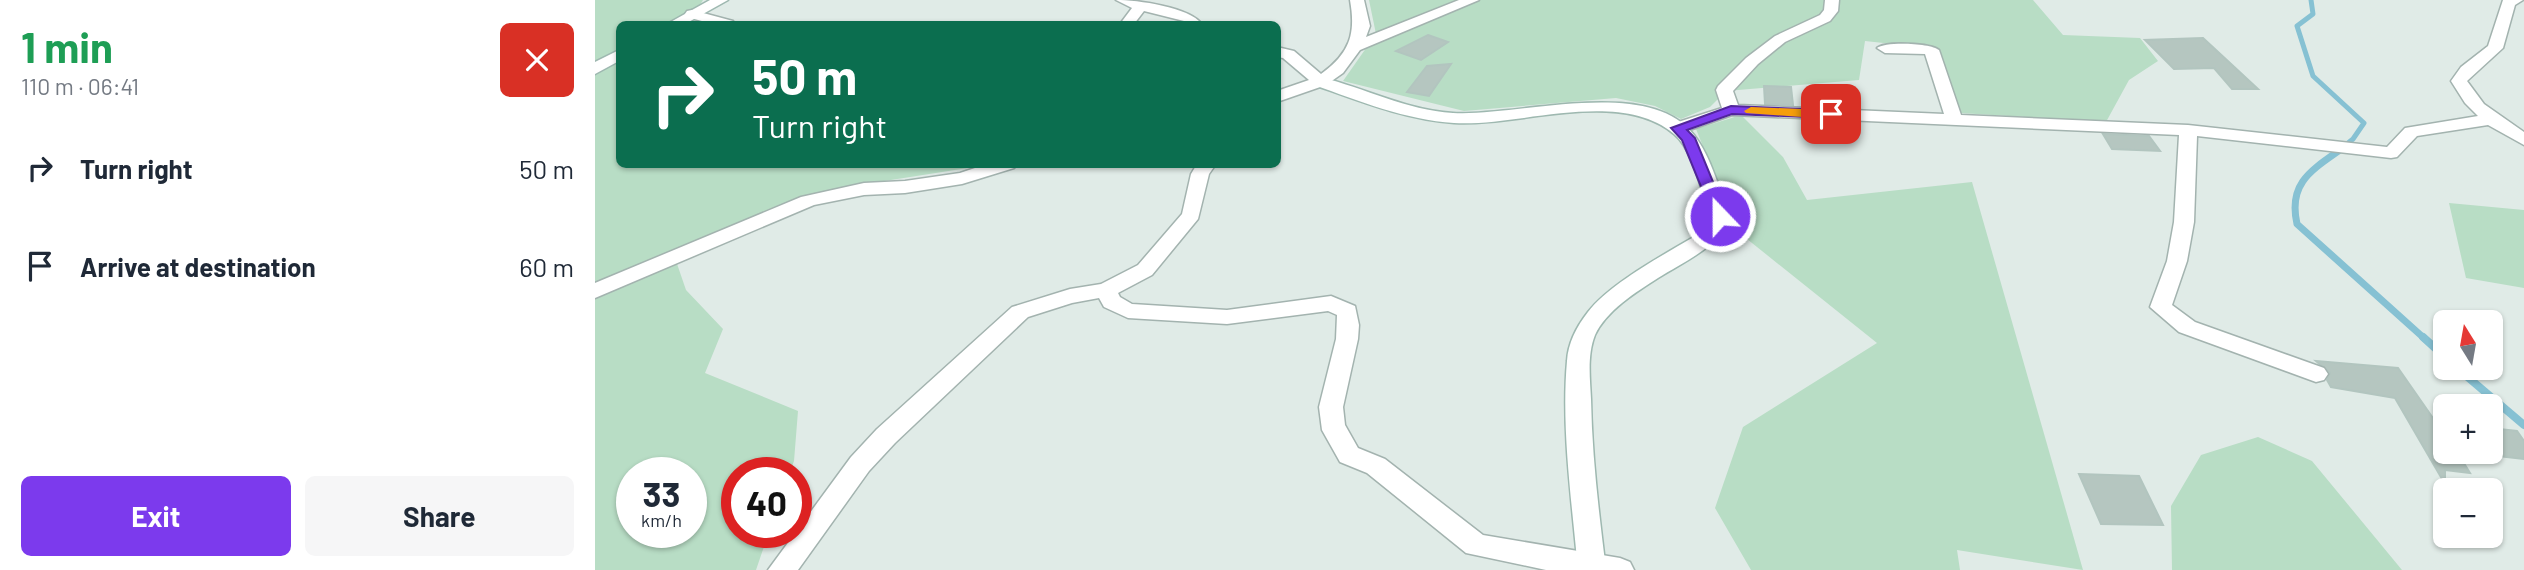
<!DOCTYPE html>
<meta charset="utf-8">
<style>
:root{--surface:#fff;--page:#f6f6f7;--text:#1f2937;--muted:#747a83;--accent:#7c3aed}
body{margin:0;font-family:Barlow,sans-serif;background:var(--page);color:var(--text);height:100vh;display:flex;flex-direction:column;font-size:26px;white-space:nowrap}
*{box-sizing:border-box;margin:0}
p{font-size:23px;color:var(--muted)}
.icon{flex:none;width:38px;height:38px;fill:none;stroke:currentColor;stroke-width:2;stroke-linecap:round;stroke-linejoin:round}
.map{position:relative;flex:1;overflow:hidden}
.details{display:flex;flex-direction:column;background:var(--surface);width:595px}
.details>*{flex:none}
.top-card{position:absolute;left:21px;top:21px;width:665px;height:147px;border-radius:10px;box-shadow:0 2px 5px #0004;background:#0b6e4f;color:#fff;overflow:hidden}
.needle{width:46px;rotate:349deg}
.buttons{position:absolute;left:1838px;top:310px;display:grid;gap:14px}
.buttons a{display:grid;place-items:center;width:70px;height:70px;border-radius:10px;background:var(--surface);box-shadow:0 2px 5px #0004;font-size:35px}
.speed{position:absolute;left:21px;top:457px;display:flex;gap:14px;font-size:35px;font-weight:700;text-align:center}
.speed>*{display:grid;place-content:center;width:91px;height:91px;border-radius:50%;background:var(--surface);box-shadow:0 2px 5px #0004;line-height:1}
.speed small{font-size:18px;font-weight:400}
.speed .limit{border:10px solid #d22;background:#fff;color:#111}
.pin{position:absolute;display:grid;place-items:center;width:60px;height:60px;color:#fff;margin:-30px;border-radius:14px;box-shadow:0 4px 10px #0006}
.me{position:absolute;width:77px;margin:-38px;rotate:338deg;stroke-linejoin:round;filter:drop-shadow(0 0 5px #0008)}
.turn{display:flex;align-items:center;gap:24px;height:147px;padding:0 21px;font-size:32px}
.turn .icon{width:91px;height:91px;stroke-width:2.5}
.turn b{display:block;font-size:49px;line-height:60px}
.round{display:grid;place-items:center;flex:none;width:74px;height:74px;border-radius:10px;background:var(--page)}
.headline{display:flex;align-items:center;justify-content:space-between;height:119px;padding:0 21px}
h1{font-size:42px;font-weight:700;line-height:52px;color:#1e9e55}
.action{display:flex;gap:14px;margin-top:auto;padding:14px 21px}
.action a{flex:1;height:80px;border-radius:10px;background:var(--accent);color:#fff;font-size:28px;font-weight:700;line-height:80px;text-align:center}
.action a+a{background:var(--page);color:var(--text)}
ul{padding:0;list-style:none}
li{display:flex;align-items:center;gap:21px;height:98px;padding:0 21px}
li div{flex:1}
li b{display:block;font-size:26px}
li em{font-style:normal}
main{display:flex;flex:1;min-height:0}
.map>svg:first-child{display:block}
</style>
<main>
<section class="details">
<div class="headline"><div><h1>1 min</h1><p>110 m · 06:41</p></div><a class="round" style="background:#d93025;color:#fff"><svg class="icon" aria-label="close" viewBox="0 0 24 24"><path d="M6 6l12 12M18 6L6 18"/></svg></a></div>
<ul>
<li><svg class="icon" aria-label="right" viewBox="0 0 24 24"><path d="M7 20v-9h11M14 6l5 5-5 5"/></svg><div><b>Turn right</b></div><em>50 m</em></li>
<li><svg class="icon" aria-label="arrive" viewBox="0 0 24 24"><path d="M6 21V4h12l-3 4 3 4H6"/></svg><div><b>Arrive at destination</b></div><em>60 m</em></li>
</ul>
<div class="action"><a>Exit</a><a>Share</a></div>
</section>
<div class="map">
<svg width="1929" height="570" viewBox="0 0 1929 570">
<rect width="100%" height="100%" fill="#e0ebe7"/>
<path fill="#b8ddc5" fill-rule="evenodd" d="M 0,0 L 108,0 L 96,20 L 110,24 L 24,24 L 24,164 L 392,165 L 283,182 L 97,246 L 0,286 Z
M 774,0 L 1438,0 L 1468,35 L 1545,38 L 1563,61 L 1534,80 L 1511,122 L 1365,113 L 1335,48 L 1270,41 L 1264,80 L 1131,91 L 1115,107 L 1086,119 L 1060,106 L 1021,98 L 869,111 L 748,81 L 781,34 Z
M 1146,115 L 1188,157 L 1212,200 L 1377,182 L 1488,570 L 1362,550 L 1365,570 L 1156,570 L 1120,508 L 1148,427 L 1282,343 L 1142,231 L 1101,129 Z
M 1854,203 L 1929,210 L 1929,288 L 1871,278 Z
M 80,258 L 91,290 L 128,329 L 110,373 L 203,411 L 199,461 L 195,472 L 142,472 L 142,532 L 174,532 L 161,570 L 0,570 L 0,292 ZM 37,472 L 96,472 L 96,532 L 37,532 Z
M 1663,437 L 1717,461 L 1807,570 L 1577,570 L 1576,506 L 1606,455 Z"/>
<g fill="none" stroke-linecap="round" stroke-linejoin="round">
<path stroke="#86c1d3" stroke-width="5" d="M 1716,0 L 1718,14 L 1702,26 L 1718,76 L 1769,123 L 1758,139 L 1742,152"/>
<path stroke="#86c1d3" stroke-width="7" d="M 1745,150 C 1715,171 1693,184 1702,224 L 1830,339"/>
<path stroke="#86c1d3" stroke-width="8" d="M 1828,337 L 1850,357
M 1862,368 L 1929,425"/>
</g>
<path fill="#b5c6c0" stroke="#b2c5bf" stroke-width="2" d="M 833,35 L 853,42 L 826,60 L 801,51 Z
M 1608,38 L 1635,63 L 1663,89 L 1637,89 L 1619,68 L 1579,69 L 1550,40 Z
M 856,64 L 834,96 L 812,92 L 832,66 Z
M 1169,86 L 1196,87 L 1198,105 L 1170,104 Z
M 1508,134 L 1554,136 L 1565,151 L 1517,149 Z
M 1721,361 L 1803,368 L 1840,421 L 1850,423 L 1850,452 L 1862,452 L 1875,473 L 1850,470 L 1850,484 L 1800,398 L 1736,387 L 1732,380 L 1735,373 Z
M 1895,428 L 1922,431 L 1929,441 L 1929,459 L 1895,455 Z
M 1484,474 L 1544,476 L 1568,525 L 1506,524 Z"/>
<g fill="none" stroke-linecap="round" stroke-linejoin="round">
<defs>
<path id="street" d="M 521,0 C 543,0 594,7 607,24 L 592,24 L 589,21 L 549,11 L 539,24 L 525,24 L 537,8 Z
M 755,0 L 769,0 L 775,26 L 771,37 L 864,0 L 884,0 L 765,50 L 748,73 L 731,85 L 682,102 L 682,91 L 714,80 L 688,58 L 682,57 L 682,47 L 699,51 L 726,74 C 755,53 761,34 755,0 Z
M 1230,0 L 1244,0 L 1243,11 L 1235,21 L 1190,42 L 1163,64 L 1138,91 L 1143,105 L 1349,114 L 1330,54 L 1290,53 L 1282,48 C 1290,41 1336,43 1344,50 L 1366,115 L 1593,125 L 1792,147 L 1810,128 L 1883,116 L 1870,103 L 1856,81 L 1866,67 L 1893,46 L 1908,0 L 1928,0 L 1920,5 L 1908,48 L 1872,81 L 1889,104 L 1929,132 L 1929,145 L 1893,125 L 1822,136 L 1802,157 L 1796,158 L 1602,136 L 1599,222 L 1592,261 L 1577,305 L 1600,322 L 1729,368 L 1733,374 L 1729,380 L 1721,382 L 1584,332 L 1555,307 L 1572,261 L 1579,222 L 1584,135 L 1137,115 L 1089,132 L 1077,132 L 1074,128 L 1077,124 L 1127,108 L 1121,90 L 1123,86 L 1151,58 L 1180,36 L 1225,15 L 1229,10 Z
M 97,10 L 138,21 L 140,24 L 118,24 L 92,17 L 90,14 L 92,11 Z
M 392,164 L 422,164 L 419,168 L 367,184 L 310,193 L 269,195 L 219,205 L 0,298 L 0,283 L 206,197 L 269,183 L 310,181 L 365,173 Z
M 602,164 L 621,164 L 614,174 L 603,219 L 557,275 L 523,293 L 525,297 L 537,304 L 632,310 L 736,296 L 760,306 L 764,325 L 763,339 L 748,407 L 750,425 L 763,448 L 790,459 L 888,535 L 1025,558 L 1035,562 L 1039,570 L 951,570 L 871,553 L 772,473 L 745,462 L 727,430 L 724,407 L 741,339 L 742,315 L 733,311 L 632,324 L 533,318 L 509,307 L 504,298 L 477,303 L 433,317 L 300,443 L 274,471 L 203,570 L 173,570 L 256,457 L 282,429 L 417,307 L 475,289 L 506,284 L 543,265 L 587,214 L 596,174 Z"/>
<path id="secondary" d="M 115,0 L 133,0 L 90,24 L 72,24 Z
M 24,50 L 24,61 L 0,74 L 0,62 Z
M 725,77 C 770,88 811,110 858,113 C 922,117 1054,75 1099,135 C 1117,158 1124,190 1135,217 C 1125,247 1088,262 1063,278 C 1041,292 1011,311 1000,335 C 992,355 995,378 996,399 C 997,457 1004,513 1011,570 L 983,570 C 977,503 966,428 972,361 C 973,343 982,326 993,312 C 1016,282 1074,252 1107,232 L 1115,217 C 1107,194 1098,149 1079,134 C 1024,88 924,127 859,123 C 811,120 764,101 719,85 L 717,82 L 719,79 Z"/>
</defs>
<use href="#street" stroke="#a3b3af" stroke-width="3"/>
<use href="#secondary" stroke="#9eb8b0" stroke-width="3"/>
<use href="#street" fill="#fff" fill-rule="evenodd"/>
<use href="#secondary" fill="#fff" fill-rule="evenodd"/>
</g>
<path fill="#7c3aed" stroke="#51269a" stroke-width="2" d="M 1136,106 L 1236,110 L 1242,114 L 1236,118 L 1137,114 L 1092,130 L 1100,138 L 1132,216 L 1125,221 L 1118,216 L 1087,140 L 1076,128 Z"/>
<path fill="#f59e0b" d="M 1156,107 L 1207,109 L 1213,113 L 1207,117 L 1151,113 L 1149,111 Z"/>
</svg>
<div class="buttons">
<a><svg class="needle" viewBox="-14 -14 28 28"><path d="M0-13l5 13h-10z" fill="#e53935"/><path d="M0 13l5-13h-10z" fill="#747a83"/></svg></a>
<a>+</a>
<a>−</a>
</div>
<div class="speed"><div>33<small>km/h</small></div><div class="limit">40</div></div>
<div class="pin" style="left:1236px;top:114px;background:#d93025"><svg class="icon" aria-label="arrive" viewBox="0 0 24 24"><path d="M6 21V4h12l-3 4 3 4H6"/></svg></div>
<svg class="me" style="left:1125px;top:216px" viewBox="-20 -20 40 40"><circle r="17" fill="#7c3aed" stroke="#fff" stroke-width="3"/><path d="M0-11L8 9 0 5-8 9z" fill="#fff"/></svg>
<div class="top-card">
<div class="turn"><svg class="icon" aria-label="right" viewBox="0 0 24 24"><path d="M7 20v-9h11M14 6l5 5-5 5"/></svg><div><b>50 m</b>Turn right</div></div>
</div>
</div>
</main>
